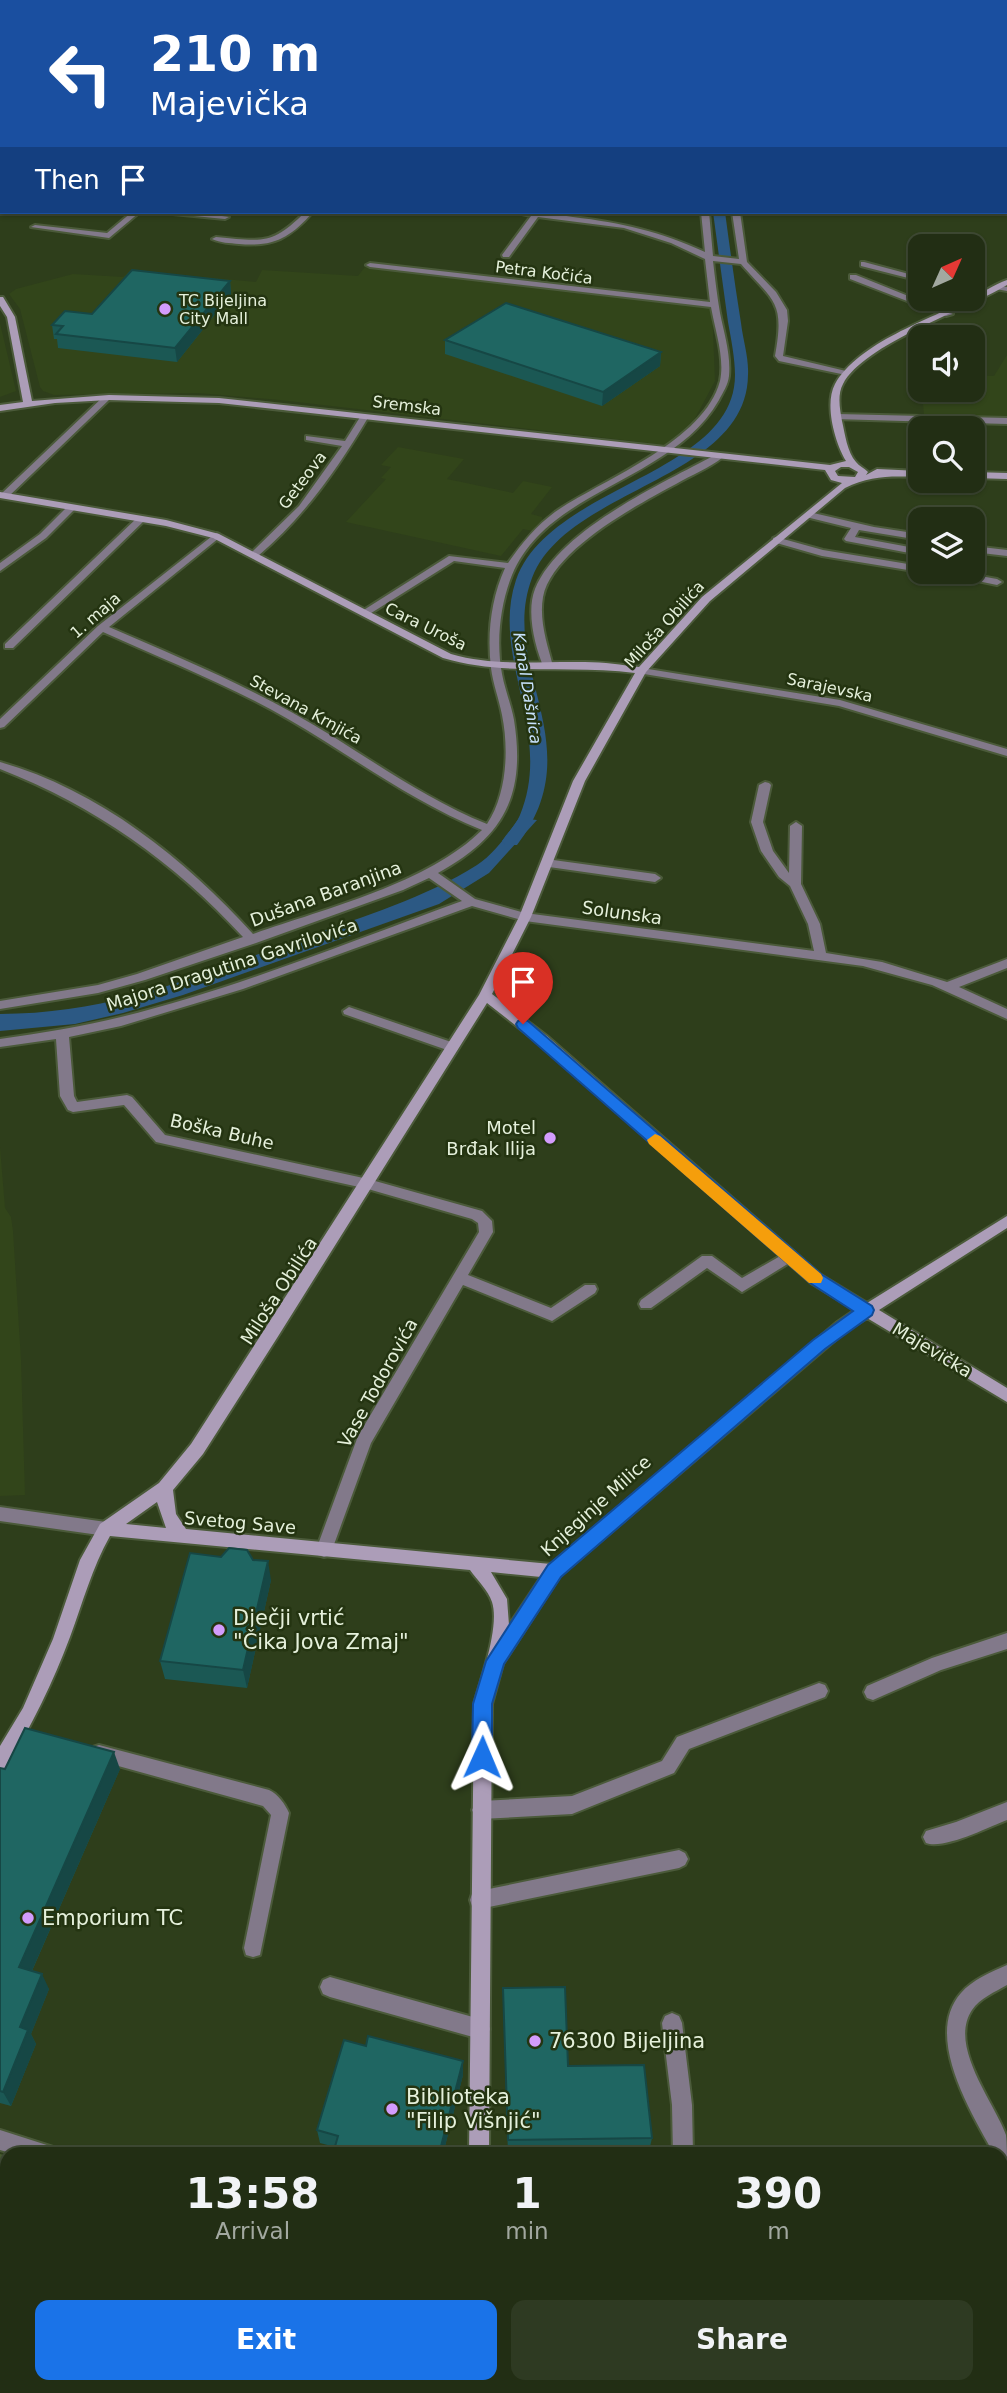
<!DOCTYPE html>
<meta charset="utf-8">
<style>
:root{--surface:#222e14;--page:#2e3a22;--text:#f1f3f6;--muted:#a2a8a0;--line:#3f4a34;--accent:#1a73e8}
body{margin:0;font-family:"DejaVu Sans",sans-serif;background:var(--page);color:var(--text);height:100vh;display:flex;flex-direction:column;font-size:26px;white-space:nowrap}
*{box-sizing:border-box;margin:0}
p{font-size:23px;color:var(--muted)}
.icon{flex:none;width:38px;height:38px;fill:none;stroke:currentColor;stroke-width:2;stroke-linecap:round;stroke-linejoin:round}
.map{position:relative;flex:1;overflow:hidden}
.panel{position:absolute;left:0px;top:2147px;width:1008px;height:247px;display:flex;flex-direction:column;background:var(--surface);border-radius:21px 21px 0 0;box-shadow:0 2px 5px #0004,0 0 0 2px var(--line)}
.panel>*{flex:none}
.top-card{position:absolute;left:0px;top:0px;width:1008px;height:214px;box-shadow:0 2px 5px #0004,0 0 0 2px var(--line);background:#1a4fa0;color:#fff;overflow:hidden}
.needle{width:46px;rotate:45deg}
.fabs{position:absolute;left:908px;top:234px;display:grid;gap:14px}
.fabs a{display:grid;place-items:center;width:77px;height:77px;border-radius:14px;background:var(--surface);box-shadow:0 2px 5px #0004,0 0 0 2px var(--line);font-size:35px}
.pin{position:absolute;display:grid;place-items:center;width:60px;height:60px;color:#fff;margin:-72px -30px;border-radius:50% 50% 50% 0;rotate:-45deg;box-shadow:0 0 7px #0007}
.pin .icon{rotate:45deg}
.me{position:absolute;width:77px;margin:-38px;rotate:1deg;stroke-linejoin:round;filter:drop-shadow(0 0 5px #0008)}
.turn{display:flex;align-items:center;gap:24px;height:147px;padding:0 35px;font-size:32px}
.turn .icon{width:91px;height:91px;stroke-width:2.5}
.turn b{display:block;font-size:49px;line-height:60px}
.then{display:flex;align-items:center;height:66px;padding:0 35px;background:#0003;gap:14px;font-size:26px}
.eta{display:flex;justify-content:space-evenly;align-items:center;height:119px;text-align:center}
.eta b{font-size:42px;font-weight:800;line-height:49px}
.cta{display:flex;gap:14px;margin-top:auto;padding:14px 35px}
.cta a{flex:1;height:80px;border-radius:14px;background:var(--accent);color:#fff;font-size:28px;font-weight:800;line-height:80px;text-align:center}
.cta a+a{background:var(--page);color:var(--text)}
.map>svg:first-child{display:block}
</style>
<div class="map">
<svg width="1007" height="2393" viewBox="0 0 1007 2393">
<rect width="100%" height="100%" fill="#2e3e1b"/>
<path fill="#32451a" d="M 365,267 L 712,307 L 715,381 L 692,424 L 674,442 L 666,445 L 280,400 L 198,393 L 54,395 L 43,391 L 40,387 L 20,309 L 9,294 L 16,289 L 73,274 L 123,277 L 130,270 L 256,282 L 262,270 L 358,276 Z
M 0,323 L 16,391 L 0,397 Z
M 1007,355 L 1007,416 L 924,416 L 922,390 L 973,390 L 973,375 L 994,376 Z
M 398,447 L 464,459 L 447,479 L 513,493 L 523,481 L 552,487 L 531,514 L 542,517 L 542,521 L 533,531 L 523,529 L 501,556 L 346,522 L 386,479 L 381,478 L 391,467 L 381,465 Z
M 0,1147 L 5,1208 L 11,1217 L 13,1231 L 21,1360 L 25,1495 L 0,1496 Z"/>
<path fill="#475a31" d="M 0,2154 L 7,2156 L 7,2225 L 0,2233 Z
M 212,2387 L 477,2387 L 477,2391 L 232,2393 Z"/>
<path fill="#2c5984" d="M 519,818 L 537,820 L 489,873 L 439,904 L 183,995 L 123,1013 L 75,1024 L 0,1031 L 0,1014 C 114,1014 201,974 306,937 C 364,916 425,898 477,865 C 495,853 507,835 519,818 Z"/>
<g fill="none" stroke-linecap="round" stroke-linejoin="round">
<path fill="#2c5984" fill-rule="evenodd" d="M 650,0 L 660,0 L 661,2 L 651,2 Z
M 713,212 L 725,212 C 730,249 735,286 741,323 C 743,340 749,358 748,375 C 747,480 566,488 532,578 C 498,668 593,746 517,845 L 505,845 L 502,841 C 508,832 516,825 520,815 C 554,732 490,657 516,580 C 549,485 735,475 735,375 C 735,358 731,339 728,322 C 723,286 718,249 713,212 Z"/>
<defs>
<path id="street" d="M 0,0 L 14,2 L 0,3 Z
M 156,0 L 163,0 L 154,2 Z
M 261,0 L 268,0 L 259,2 Z
M 363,0 L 370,0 L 362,2 Z
M 400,0 L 406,0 L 399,2 Z
M 641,0 L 647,0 L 648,2 L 642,2 Z
M 666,0 L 672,0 L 673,2 L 667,2 Z
M 1006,52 L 1007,52 L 1007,56 L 1006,56 Z
M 0,63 L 2,63 L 2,67 L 0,67 Z
M 0,92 L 2,92 L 2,97 L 0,97 Z
M 0,176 L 2,176 L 0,181 Z
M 132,212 L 140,212 L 109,238 L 31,227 L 35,225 L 107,233 Z
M 169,212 L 194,212 L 229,217 L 225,219 L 173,214 Z
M 305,212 L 313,212 C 290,238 274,247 239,244 C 230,243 220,243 212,239 L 216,237 C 261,241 272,246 305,212 Z
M 513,212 C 533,211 553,214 573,217 C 622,223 659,231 705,252 L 701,212 L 709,212 L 713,256 L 739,259 L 732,212 L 740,212 L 747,262 L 776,292 L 787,310 L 788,321 L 783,356 L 850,372 L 846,375 L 779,361 L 775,356 C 785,301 774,302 741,264 L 713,261 C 715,278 717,296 720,313 C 724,333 731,355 729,376 C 728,385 723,392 719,400 C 672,482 548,488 512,575 C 500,605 496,642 502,674 C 505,690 511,704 514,720 C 526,795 504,837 438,873 L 475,899 L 525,913 L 814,951 L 808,924 L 790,886 L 779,877 L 761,851 L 751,822 L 759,785 L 765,782 L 769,783 L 771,785 L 763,822 L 773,851 L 789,873 L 790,826 L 796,822 L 802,826 L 801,884 L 820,924 L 826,953 L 882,962 L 947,982 L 1007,959 L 1007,968 L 959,987 L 1007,1009 L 1007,1019 L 932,985 L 863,966 L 525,921 L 472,906 L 243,989 L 121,1026 L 69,1037 L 74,1096 L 77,1102 L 127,1095 L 132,1097 L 165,1135 L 368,1179 L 482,1211 L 492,1221 L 493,1232 L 468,1275 L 551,1308 L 585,1285 L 595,1285 L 597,1289 L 595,1293 L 552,1321 L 463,1285 L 371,1443 L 332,1550 L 330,1555 L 324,1557 L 318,1555 L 316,1550 L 358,1436 L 479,1232 L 478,1223 L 472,1219 L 368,1189 L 156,1142 L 124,1105 L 73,1112 L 68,1110 L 60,1096 L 56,1039 L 0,1047 L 0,1039 C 41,1033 81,1027 121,1017 C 238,988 349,942 462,901 L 429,878 L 403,890 L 256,943 L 145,980 L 98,993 L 0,1009 L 0,1001 L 98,985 L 137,974 L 243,937 C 174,862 95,806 0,769 L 0,762 C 99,790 185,859 253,934 C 324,909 429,883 482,830 C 412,802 352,756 288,719 C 229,685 165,660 103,632 L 4,727 L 0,728 L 0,719 L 98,626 L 216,533 L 219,534 L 219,538 L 109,627 C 171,654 234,680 293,713 C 358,749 417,796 487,824 C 507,794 509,749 502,715 C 499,699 493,684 491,668 C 487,634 491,599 505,568 L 454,561 L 368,615 L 359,613 L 449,556 L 508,563 C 522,543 536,526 555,512 C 603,479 704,442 720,381 C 725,358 715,330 711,307 L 370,267 L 366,265 L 370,263 L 710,302 L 705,259 L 671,243 L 624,228 L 538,217 L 509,257 L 503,257 L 502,255 L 531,216 Z
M 864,262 L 920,277 L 920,281 L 861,266 L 861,262 Z
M 850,275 L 856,275 L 953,314 L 946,316 L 850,279 Z
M 996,285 L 1007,287 L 1007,291 L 996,289 Z
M 104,396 L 111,398 L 7,498 L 1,498 L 1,494 Z
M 362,414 L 369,416 C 338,468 305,516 258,556 L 252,556 L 252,552 L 299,506 L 342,446 L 306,440 L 306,436 L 345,441 Z
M 837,414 L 1007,418 L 1007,424 L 834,419 L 833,417 Z
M 715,455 L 723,457 C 710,468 691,475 676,484 C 637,505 552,550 543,597 C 539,620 547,644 553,666 L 548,669 L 544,668 C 535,647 526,612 535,589 C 559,530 661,484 715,455 Z
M 69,505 L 77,507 L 46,538 L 0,571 L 0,563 L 40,534 Z
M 809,512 L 874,527 L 920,534 L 920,540 L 859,530 L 855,537 L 920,549 L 920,555 L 846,541 L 844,539 L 851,528 L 806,517 L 806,513 Z
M 138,517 L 146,519 L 13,648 L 5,648 L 5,644 Z
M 776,537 L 823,550 L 920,566 L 920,572 L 822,556 L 773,542 L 773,538 Z
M 973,546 L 1007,550 L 1007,556 L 973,552 Z
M 934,572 L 958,572 L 997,579 L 1002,582 L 997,585 Z
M 642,668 L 840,700 L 1007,749 L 1007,756 L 839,706 L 638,673 L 637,671 Z
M 546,859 L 655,874 L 661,878 L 655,882 L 542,866 L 542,860 Z
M 349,1007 L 457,1044 L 459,1047 L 457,1050 L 447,1050 L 344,1014 L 343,1011 Z
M 789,1251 L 794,1252 L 796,1256 L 794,1260 L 742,1292 L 707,1268 L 651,1308 L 641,1308 L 639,1304 L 641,1300 L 702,1256 L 712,1256 L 742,1278 Z
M 0,1507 L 106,1522 L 112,1524 L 114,1529 L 112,1534 L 106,1536 L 0,1521 Z
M 1007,1633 L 1007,1649 L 941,1670 L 873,1700 L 867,1698 L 864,1692 L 867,1686 L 932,1658 Z
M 819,1683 L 825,1685 L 828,1691 L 825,1697 L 689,1749 L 674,1773 L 572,1814 L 481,1819 L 475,1816 L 472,1810 L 475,1804 L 481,1801 L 572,1796 L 662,1761 L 677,1737 Z
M 99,1745 L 269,1790 C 278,1794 285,1804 289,1813 L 260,1955 L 253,1957 L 246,1955 L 244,1948 L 271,1815 L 263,1806 L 93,1759 L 90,1753 L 93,1747 Z
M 1007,1802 L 1007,1820 C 989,1827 943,1850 926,1843 L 923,1837 L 926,1831 L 956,1822 Z
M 679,1850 L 685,1853 L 688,1859 L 685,1865 L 679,1868 L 479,1909 L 472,1906 L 470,1900 L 472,1894 L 479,1891 Z
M 1007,1965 L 1007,1985 C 995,1992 980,1998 972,2010 C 948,2046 994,2102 1006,2135 C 1007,2144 1007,2157 1007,2167 L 1001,2165 L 1001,2154 L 994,2154 C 972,2114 923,2036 961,1993 C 972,1980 991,1972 1007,1965 Z
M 330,1977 L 480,2019 L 487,2022 L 490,2029 L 487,2036 L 480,2039 L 330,1997 L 323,1994 L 320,1987 L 323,1980 Z
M 672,2013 L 679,2016 L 682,2023 L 692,2105 L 693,2154 L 673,2154 L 672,2105 L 662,2023 L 665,2016 Z
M 0,2130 L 53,2147 L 56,2154 L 14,2154 L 0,2150 Z
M 1007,2275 L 1007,2297 L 1001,2300 L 1001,2278 Z
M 797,2387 L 827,2387 L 824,2393 L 794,2393 Z"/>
<path id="secondary" d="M 1007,280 L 1007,285 C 966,310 864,344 843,384 C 837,395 840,410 842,421 C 845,434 847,452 856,462 C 859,466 864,468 868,472 L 866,475 L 877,469 L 920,471 L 920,477 C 892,476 871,475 845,488 L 710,601 L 646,672 L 585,781 L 531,917 L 492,994 L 547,1036 L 821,1275 L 867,1303 L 1007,1216 L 1007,1228 L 879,1310 L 1007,1388 L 1007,1402 L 867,1318 L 846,1331 L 560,1576 L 503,1664 L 492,1704 L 489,2154 L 469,2154 L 474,1704 C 481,1679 500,1626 492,1602 C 488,1590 477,1580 470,1570 L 110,1536 C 92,1568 83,1602 70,1637 C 53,1683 31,1726 6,1769 L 0,1771 L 0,1746 L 23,1708 L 53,1639 L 80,1560 L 100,1524 L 159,1483 L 191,1444 L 479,995 L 519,917 L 573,781 L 635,673 C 571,664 507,677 443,658 L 213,538 L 166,526 L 0,498 L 0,492 L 166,520 L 219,534 L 451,654 C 496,667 539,661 585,662 C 604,662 622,665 639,667 L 702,597 L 842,483 L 831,480 L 825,470 L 219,403 L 109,400 L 55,403 L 0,411 L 0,405 L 23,402 L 7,317 L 0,306 L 0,297 L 3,297 L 15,317 L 32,401 L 109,395 L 219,398 L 830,465 L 846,461 C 835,443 824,404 835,384 C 858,343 930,319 970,299 C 980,294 995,284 1007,280 ZM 841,467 L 849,467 L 858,472 L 855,477 L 838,476 L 835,471 ZM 487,1003 L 537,1042 L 811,1283 L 855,1310 L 836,1323 L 551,1564 L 186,1529 L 176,1514 L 173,1490 L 203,1454 L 277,1338 ZM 157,1502 L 166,1528 L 126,1524 ZM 491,1572 L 541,1577 L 509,1625 L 507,1599 Z
M 973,472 L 1007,473 L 1007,479 L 973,478 Z
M 0,2365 L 7,2367 L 7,2387 L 11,2387 L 7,2389 L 0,2387 Z
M 25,2387 L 64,2387 L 67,2393 L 28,2393 Z
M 489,2387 L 511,2387 L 512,2393 L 490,2393 Z"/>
</defs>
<use href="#street" stroke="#4b5a3a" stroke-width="4"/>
<use href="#secondary" stroke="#4b5a3a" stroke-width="4"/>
<use href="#street" fill="#82798a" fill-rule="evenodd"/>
<use href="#secondary" fill="#ac9db8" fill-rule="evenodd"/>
</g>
<path fill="#1b5854" d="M 230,281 L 231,294 L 177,362 L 58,348 L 57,339 L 54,339 L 52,325 L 92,314 Z
M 445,340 L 661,352 L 660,366 L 602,406 L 445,354 Z
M 253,1560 L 271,1580 L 247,1688 L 165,1679 L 160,1661 Z
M 0,1768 L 5,1769 L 120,1769 L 32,1971 L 49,1989 L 31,2034 L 36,2044 L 11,2106 L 0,2103 Z
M 503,2003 L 568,2066 L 652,2138 L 649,2151 L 508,2154 Z
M 366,2046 L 463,2061 L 463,2075 L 443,2154 L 335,2154 L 335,2147 L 320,2143 L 317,2130 Z"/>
<path fill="#164745" d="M 230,281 L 231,294 L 177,362 L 175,348 Z
M 661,352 L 660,366 L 602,406 L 603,392 Z
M 268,1561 L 271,1580 L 247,1688 L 243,1670 Z
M 114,1752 L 120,1769 L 27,1982 L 19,1967 Z
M 42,1974 L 49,1989 L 31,2034 L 36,2044 L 11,2106 L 3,2092 L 20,2027 Z
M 463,2061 L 463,2075 L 443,2154 L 439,2154 Z"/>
<path fill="#1f6662" stroke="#164745" stroke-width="2" d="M 132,270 L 230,281 L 175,348 L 56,334 L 63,326 L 52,325 L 65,311 L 92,314 Z
M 506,303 L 661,352 L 603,392 L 445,340 Z
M 229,1548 L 247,1550 L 253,1560 L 268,1561 L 243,1670 L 160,1661 L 190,1553 L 221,1557 Z
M 25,1728 L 114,1752 L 19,1967 L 42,1974 L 20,2027 L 28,2030 L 3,2092 L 0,2091 L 0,1768 L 5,1769 Z
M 565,1987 L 568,2066 L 644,2065 L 652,2138 L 508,2140 L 503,1988 Z
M 368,2036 L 463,2061 L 439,2154 L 351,2154 L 334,2150 L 338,2136 L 317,2130 L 344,2040 L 366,2046 Z"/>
<path fill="#1a73e8" stroke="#114b97" stroke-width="2" d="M 523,1019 L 528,1021 L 821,1274 L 872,1306 L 874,1310 L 872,1315 L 825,1349 L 561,1577 L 504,1664 L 492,1704 L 492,1757 L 489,1763 L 482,1766 L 475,1763 L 472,1757 L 473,1704 L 486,1661 L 548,1565 L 813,1340 L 853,1311 L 810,1283 L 518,1028 L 516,1024 L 518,1021 Z"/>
<path fill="#f59e0b" d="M 655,1134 L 660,1136 L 821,1274 L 823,1278 L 821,1283 L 809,1283 L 649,1144 L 647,1140 Z"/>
<g fill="#d39cfc" stroke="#243411" stroke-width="2.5">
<circle cx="165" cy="309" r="7"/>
<circle cx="550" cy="1138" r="7"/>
<circle cx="219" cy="1630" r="7"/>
<circle cx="28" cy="1918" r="7"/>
<circle cx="535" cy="2041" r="7"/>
<circle cx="392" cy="2109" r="7"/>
</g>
<g text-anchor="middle" stroke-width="5" stroke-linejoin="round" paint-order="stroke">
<g font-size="16" fill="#e5f0db" stroke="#243411">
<text transform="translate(544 272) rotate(7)" y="6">Petra Kočića</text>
<text transform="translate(407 405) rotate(7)" y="6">Sremska</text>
<text transform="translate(302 480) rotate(-53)" y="6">Geteova</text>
<text transform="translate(95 615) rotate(-41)" y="6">1. maja</text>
<text transform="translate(664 624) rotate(-48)" y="6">Miloša Obilića</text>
<text transform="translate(426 626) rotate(26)" y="6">Cara Uroša</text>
<text transform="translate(830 687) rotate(12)" y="6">Sarajevska</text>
<text transform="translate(306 709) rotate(29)" y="6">Stevana Krnjića</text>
</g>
<g font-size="16" fill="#e5f0db" stroke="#243411" text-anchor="start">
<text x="179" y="306">TC Bijeljina<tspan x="179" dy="18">City Mall</tspan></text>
</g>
<g font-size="16" font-style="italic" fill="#c8e2fd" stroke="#243411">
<text transform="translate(528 688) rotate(81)" y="6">Kanal Dašnica</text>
</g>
<g font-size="18" fill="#e5f0db" stroke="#243411">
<text transform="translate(326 894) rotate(-20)" y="6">Dušana Baranjina</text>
<text transform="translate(622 913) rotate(8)" y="6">Solunska</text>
<text transform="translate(232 965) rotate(-18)" y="6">Majora Dragutina Gavrilovića</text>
<text transform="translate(222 1132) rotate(13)" y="6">Boška Buhe</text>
<text transform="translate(279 1291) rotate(-57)" y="6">Miloša Obilića</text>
<text transform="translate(932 1350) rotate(31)" y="6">Majevička</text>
<text transform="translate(378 1383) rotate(-61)" y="6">Vase Todorovića</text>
<text transform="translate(596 1506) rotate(-42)" y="6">Knjeginje Milice</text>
<text transform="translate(240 1523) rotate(5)" y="6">Svetog Save</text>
</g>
<g font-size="18" fill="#e5f0db" stroke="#243411" text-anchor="end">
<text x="536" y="1134">Motel<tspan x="536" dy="21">Brđak Ilija</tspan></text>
</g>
<g font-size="21" fill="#e5f0db" stroke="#243411" text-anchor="start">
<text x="233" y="1625">Dječji vrtić<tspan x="233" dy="24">"Čika Jova Zmaj"</tspan></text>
<text x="42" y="1925">Emporium TC</text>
<text x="549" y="2048">76300 Bijeljina</text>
<text x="406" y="2104">Biblioteka<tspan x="406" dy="24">"Filip Višnjić"</tspan></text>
</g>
</g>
</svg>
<div class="fabs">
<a><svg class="needle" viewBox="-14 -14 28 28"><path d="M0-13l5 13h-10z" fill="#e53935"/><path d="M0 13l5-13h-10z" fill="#a2a8a0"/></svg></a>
<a><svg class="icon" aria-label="sound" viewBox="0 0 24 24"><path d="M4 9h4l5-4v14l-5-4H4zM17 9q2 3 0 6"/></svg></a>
<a><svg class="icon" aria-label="search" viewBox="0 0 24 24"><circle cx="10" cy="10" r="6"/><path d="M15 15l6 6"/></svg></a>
<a><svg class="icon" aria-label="layers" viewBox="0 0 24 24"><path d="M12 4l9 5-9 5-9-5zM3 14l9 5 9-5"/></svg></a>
</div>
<div class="pin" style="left:523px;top:1024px;background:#d93025"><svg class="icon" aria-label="arrive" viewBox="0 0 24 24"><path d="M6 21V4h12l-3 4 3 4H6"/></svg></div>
<svg class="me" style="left:482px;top:1757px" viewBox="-20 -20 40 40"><path d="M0-17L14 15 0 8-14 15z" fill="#1a73e8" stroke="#fff" stroke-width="4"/></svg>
<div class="top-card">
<div class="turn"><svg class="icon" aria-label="left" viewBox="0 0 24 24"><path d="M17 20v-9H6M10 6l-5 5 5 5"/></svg><div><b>210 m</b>Majevička</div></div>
<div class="then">Then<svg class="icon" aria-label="arrive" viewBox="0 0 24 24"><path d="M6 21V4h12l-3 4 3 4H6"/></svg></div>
</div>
<section class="panel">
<div class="eta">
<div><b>13:58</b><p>Arrival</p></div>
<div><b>1</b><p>min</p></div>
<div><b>390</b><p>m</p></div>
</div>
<div class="cta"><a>Exit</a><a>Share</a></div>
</section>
</div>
